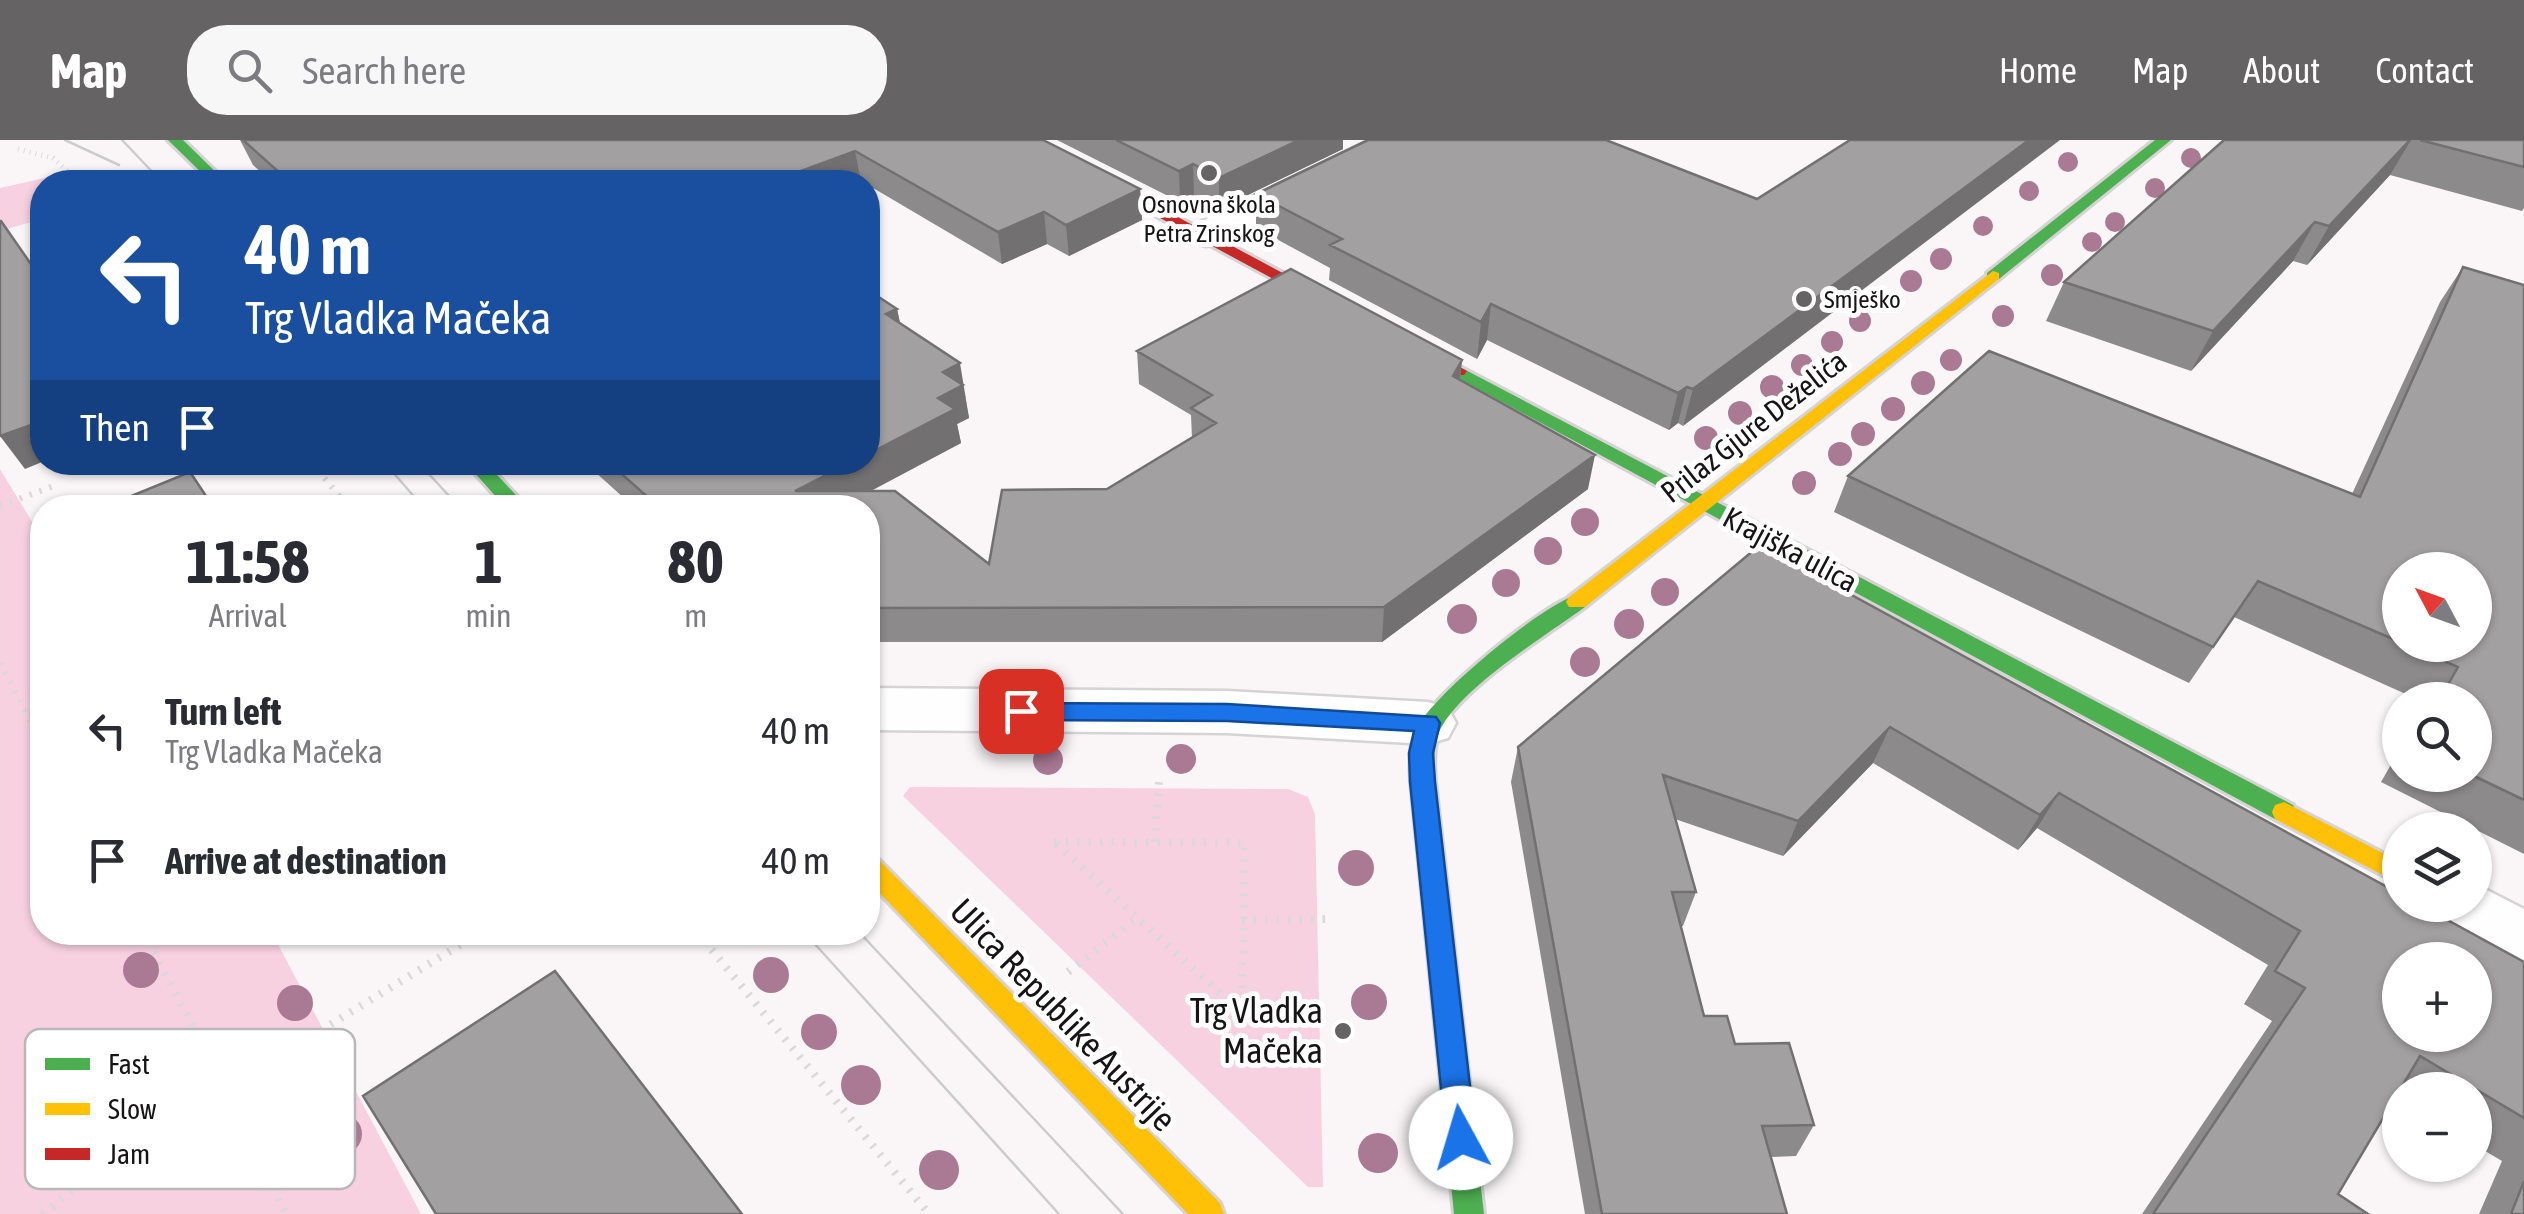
<!DOCTYPE html>
<meta charset="utf-8">
<style>
:root{--surface:#fff;--page:#f7f7f7;--text:#2b2b33;--muted:#7c7c81;--accent:#666364}
body{margin:0;font-family:"Asap Condensed",sans-serif;background:var(--page);color:var(--text);height:100vh;display:flex;flex-direction:column;font-size:38px;white-space:nowrap}
*{box-sizing:border-box;margin:0}
p{font-size:32px;color:var(--muted)}
.icon{flex:none;width:55px;height:55px;fill:none;stroke:currentColor;stroke-width:2;stroke-linecap:round;stroke-linejoin:round}
.map{position:relative;flex:1;overflow:hidden}
.sheet{position:absolute;left:30px;top:355px;width:850px;height:450px;display:flex;flex-direction:column;background:var(--surface);border-radius:40px;box-shadow:0 2px 8px #0004}
.sheet>*{flex:none}
.guide{position:absolute;left:30px;top:30px;width:850px;height:305px;border-radius:40px;box-shadow:0 2px 8px #0004;background:#1a4fa0;color:#fff;overflow:hidden}
.needle{width:65px;rotate:311deg}
.controls{position:absolute;left:2382px;top:412px;display:grid;gap:20px}
.controls a{display:grid;place-items:center;width:110px;height:110px;border-radius:50%;background:var(--surface);box-shadow:0 2px 8px #0004;font-size:50px}
.pin{position:absolute;display:grid;place-items:center;width:85px;height:85px;color:#fff;margin:-42px;border-radius:20px;box-shadow:0 5px 15px #0006}
.me{position:absolute;width:110px;margin:-55px;rotate:354deg;stroke-linejoin:round;filter:drop-shadow(0 0 8px #0008)}
.turn{display:flex;align-items:center;gap:35px;height:210px;padding:0 50px;font-size:45px}
.turn .icon{width:130px;height:130px;stroke-width:2.5}
.turn b{display:block;font-size:70px;line-height:85px}
.then{display:flex;align-items:center;height:95px;padding:0 50px;background:#0003;gap:20px;font-size:38px}
.eta{display:flex;justify-content:space-evenly;align-items:center;height:170px;text-align:center}
.eta b{font-size:60px;font-weight:700;line-height:70px}
ul{padding:0;list-style:none}
li{display:flex;align-items:center;gap:30px;height:130px;padding:0 50px}
li div{flex:1}
li b{display:block;font-size:38px}
li em{font-style:normal}
header{display:flex;align-items:center;gap:60px;box-sizing:border-box;height:140px;padding:0 50px;background:var(--accent);color:#fff}
header strong{font-size:48px}
nav{display:flex;gap:55px;margin-inline-start:auto;font-size:35px}
.search{width:700px;height:90px;background:var(--page);display:flex;align-items:center;gap:25px;box-sizing:border-box;padding:0 35px;border-radius:40px;color:var(--muted);font-size:38px}
.map>svg:first-child{display:block}
</style>
<header>
<strong>Map</strong>
<div class="search"><svg class="icon" aria-label="search" viewBox="0 0 24 24"><circle cx="10" cy="10" r="6"/><path d="M15 15l6 6"/></svg>Search here</div>
<nav><a>Home</a><a>Map</a><a>About</a><a>Contact</a></nav>
</header>
<div class="map">
<svg width="2524" height="1074" viewBox="0 0 2524 1074">
<rect width="100%" height="100%" fill="#faf6f8"/>
<path fill="#f8d1e1" d="M 62,34 L 68,42 L 42,42 L 42,79 L 0,91 L 0,48 Z
M 0,329 L 42,398 L 42,792 L 272,793 L 421,1074 L 0,1074 Z
M 910,647 L 1288,649 L 1308,657 L 1315,674 L 1323,1047 L 1308,1047 L 903,656 Z"/>
<g fill="none" stroke-linecap="round" stroke-linejoin="round">
<defs>
<path id="street" d="M 1370,0 L 1416,0 L 1410,7 L 1220,102 L 1206,106 L 1192,102 L 1187,94 L 1192,86 Z
M 868,548 L 1227,551 L 1428,562 L 1448,568 L 1456,583 L 1448,598 L 1428,604 L 1227,593 L 868,590 Z
M 2475,744 L 2524,769 L 2524,827 L 2436,784 L 2426,765 L 2475,765 Z"/>
<path id="fast" d="M 168,0 L 183,0 L 226,42 L 211,42 Z
M 2155,0 L 2171,0 L 1999,139 L 1987,139 L 1987,133 Z
M 1458,226 L 2293,665 L 2296,672 L 2293,679 L 2284,682 L 2275,679 L 1452,235 L 1452,227 Z
M 465,322 L 485,322 L 528,368 L 506,368 Z
M 1577,455 L 1585,457 L 1588,462 L 1585,467 C 1547,495 1453,552 1438,595 C 1433,610 1434,627 1435,642 L 1484,1074 L 1454,1074 L 1411,642 C 1410,624 1409,605 1417,588 C 1433,555 1543,464 1577,455 Z"/>
<path id="slow" d="M 1993,131 L 1999,133 L 1999,139 L 1585,467 L 1569,467 L 1566,462 L 1569,457 Z
M 2284,662 L 2400,722 L 2400,744 L 2275,679 L 2272,672 L 2275,665 Z
M 868,715 L 877,718 L 1220,1063 L 1224,1074 L 1188,1074 L 868,741 Z"/>
<path id="jam" d="M 1015,0 L 1033,0 L 1467,231 L 1464,235 L 1452,235 Z"/>
</defs>
<use href="#street" stroke="#d6d3d4" stroke-width="5"/>
<use href="#fast" stroke="#d6d3d4" stroke-width="6"/>
<use href="#slow" stroke="#d6d3d4" stroke-width="6"/>
<use href="#jam" stroke="#d6d3d4" stroke-width="6"/>
<path stroke="#dad9d9" stroke-width="5" stroke-dasharray="1 5" stroke-linecap="butt" d="M 18,9 L 53,18 L 80,42"/>
<path stroke="#dad9d9" stroke-width="6" stroke-dasharray="2.5 8" stroke-linecap="butt" d="M 311,322 L 349,368
M 0,366 L 59,344
M 0,523 L 42,603"/>
<path stroke="#dad9d9" stroke-width="8" stroke-dasharray="2.5 9" stroke-linecap="butt" d="M 1054,702 L 1245,703 L 1242,873 Z
M 1155,702 L 1159,641
M 1242,780 L 1327,779
M 143,792 L 225,946 L 286,1074
M 697,792 L 929,1074
M 1068,832 L 1137,778
M 43,1074 L 100,1026 L 481,792"/>
<use href="#street" fill="#fefefe" fill-rule="evenodd"/>
<use href="#fast" fill="#4caf50" fill-rule="evenodd"/>
<use href="#slow" fill="#ffc107" fill-rule="evenodd"/>
<use href="#jam" fill="#c62828" fill-rule="evenodd"/>
<path stroke="#cdcccd" stroke-width="2.5" d="M 65,0 L 119,25
M 122,0 L 162,42
M 384,322 L 424,368
M 418,322 L 460,368
M 804,792 L 1059,1074
M 859,792 L 1123,1074"/>
</g>
<g fill="#aa7a95">
<circle cx="2191" cy="18" r="10"/>
<circle cx="2068" cy="22" r="10"/>
<circle cx="2155" cy="48" r="10"/>
<circle cx="2029" cy="51" r="10"/>
<circle cx="2115" cy="82" r="10"/>
<circle cx="1983" cy="86" r="10"/>
<circle cx="2092" cy="102" r="10"/>
<circle cx="1941" cy="119" r="11"/>
<circle cx="2052" cy="135" r="11"/>
<circle cx="1911" cy="141" r="11"/>
<circle cx="1885" cy="161" r="11"/>
<circle cx="2003" cy="176" r="11"/>
<circle cx="1860" cy="181" r="11"/>
<circle cx="1832" cy="202" r="11"/>
<circle cx="1951" cy="220" r="11"/>
<circle cx="1802" cy="225" r="11"/>
<circle cx="1923" cy="243" r="12"/>
<circle cx="1772" cy="247" r="12"/>
<circle cx="1893" cy="269" r="12"/>
<circle cx="1740" cy="273" r="12"/>
<circle cx="1863" cy="294" r="12"/>
<circle cx="1706" cy="298" r="12"/>
<circle cx="1840" cy="314" r="12"/>
<circle cx="1804" cy="343" r="12"/>
<circle cx="1585" cy="382" r="14"/>
<circle cx="1548" cy="411" r="14"/>
<circle cx="1506" cy="443" r="14"/>
<circle cx="1665" cy="452" r="14"/>
<circle cx="1462" cy="479" r="15"/>
<circle cx="1629" cy="484" r="15"/>
<circle cx="1585" cy="522" r="15"/>
<circle cx="1181" cy="619" r="15"/>
<circle cx="1048" cy="620" r="15"/>
<circle cx="1356" cy="728" r="18"/>
<circle cx="141" cy="830" r="18"/>
<circle cx="771" cy="835" r="18"/>
<circle cx="1369" cy="862" r="18"/>
<circle cx="295" cy="863" r="18"/>
<circle cx="819" cy="892" r="18"/>
<circle cx="861" cy="945" r="20"/>
<circle cx="342" cy="994" r="20"/>
<circle cx="1378" cy="1013" r="20"/>
<circle cx="939" cy="1030" r="20"/>
</g>
<path fill="#8c8a8a" fill-rule="evenodd" d="M 240,0 L 1043,0 L 1140,49 L 1142,80 L 1069,116 L 1047,104 L 1002,124 L 868,45 L 868,42 L 272,42 L 253,25 Z
M 1057,0 L 1343,0 L 1343,9 L 1219,69 L 1194,55 L 1180,62 Z
M 2224,0 L 2524,0 L 2524,68 L 2522,71 L 2390,35 L 2307,125 L 2293,121 L 2191,231 L 2046,181 L 2064,142 Z
M 1256,54 L 1757,59 L 1683,286 L 1678,283 L 1669,290 L 1487,200 L 1477,219 L 1329,140 L 1330,128 L 1256,88 Z
M 2463,127 L 2524,145 L 2524,714 L 2381,642 L 2400,609 L 2400,635 L 2475,635 L 2475,560 L 2419,560 L 2234,477 L 2189,543 L 1834,372 L 1848,336 L 2352,354 L 2440,162 ZM 2400,430 L 2475,505 L 2400,505 Z
M 897,169 L 900,183 L 966,257 L 965,257 L 969,278 L 957,284 L 961,303 L 870,351 L 989,424 L 1107,349 L 1192,298 L 1191,275 L 1139,244 L 1137,211 L 1462,220 L 1460,240 L 1588,349 L 1382,502 L 868,502 L 868,368 L 635,368 L 584,322 L 868,322 Z
M 1760,405 L 2524,822 L 2524,1074 L 2479,1074 L 2502,1021 L 2475,1005 L 2475,950 L 2400,950 L 2400,959 L 2396,957 L 2338,1054 L 2368,1074 L 2142,1074 L 2272,881 L 2244,864 L 2268,825 L 2037,688 L 2018,710 L 1873,623 L 1783,716 L 1675,679 L 1696,752 L 1683,786 L 1681,786 L 1704,876 L 1735,904 L 1814,985 L 1796,1016 L 1771,1017 L 1787,1074 L 1585,1074 L 1511,642 L 1518,607 Z"/>
<path fill="#727071" d="M 1299,0 L 1343,0 L 1343,9 L 1219,69 L 1219,38 Z
M 2029,0 L 2060,0 L 1683,286 L 1693,249 Z
M 2411,0 L 2390,35 L 2307,125 L 2329,86 Z
M 855,11 L 861,42 L 771,42 Z
M 1193,24 L 1194,55 L 1180,62 L 1179,31 Z
M 1140,49 L 1142,80 L 1069,116 L 1066,85 Z
M 1044,72 L 1047,104 L 1002,124 L 998,92 Z
M 2315,82 L 2293,121 L 2191,231 L 2213,191 Z
M 1491,164 L 1487,200 L 1477,219 L 1481,182 Z
M 897,169 L 904,202 L 886,174 Z
M 1462,220 L 1458,253 L 1453,236 Z
M 960,223 L 969,278 L 957,284 L 961,303 L 839,368 L 795,351 L 851,322 L 868,322 L 868,314 L 938,258 L 943,232 Z
M 1687,247 L 1678,283 L 1669,290 L 1678,253 Z
M 42,281 L 42,322 L 25,329 L 0,296 Z
M 1595,315 L 1588,349 L 1382,502 L 1384,467 Z
M 1890,587 L 1873,623 L 1783,716 L 1798,681 Z
M 2059,653 L 2037,688 L 2018,710 L 2040,675 Z"/>
<path fill="#a3a0a1" stroke="#727071" stroke-width="2.5" fill-rule="evenodd" d="M 243,0 L 1043,0 L 1140,49 L 1066,85 L 1044,72 L 998,92 L 855,11 L 771,42 L 290,42 Z
M 1116,0 L 1299,0 L 1219,38 L 1193,24 L 1179,31 Z
M 1368,0 L 1606,0 L 1757,59 L 1850,0 L 2029,0 L 1693,249 L 1687,247 L 1678,253 L 1491,164 L 1481,182 L 1330,105 L 1342,99 L 1256,54 Z
M 2224,0 L 2410,0 L 2329,86 L 2315,82 L 2213,191 L 2064,142 Z
M 2420,0 L 2524,0 L 2524,27 Z
M 0,81 L 1,81 L 42,140 L 42,281 L 0,296 Z
M 2463,127 L 2524,145 L 2524,660 L 2472,635 L 2475,635 L 2475,560 L 2439,560 L 2458,527 L 2407,505 L 2475,505 L 2475,430 L 2400,430 L 2400,502 L 2258,441 L 2213,507 L 1848,336 L 1989,211 L 2360,357 Z
M 1291,129 L 1462,220 L 1453,236 L 1595,315 L 1384,467 L 868,468 L 868,368 L 660,368 L 608,322 L 851,322 L 795,351 L 895,351 L 989,424 L 1002,350 L 1107,349 L 1216,283 L 1191,268 L 1212,255 L 1137,211 Z
M 868,150 L 897,169 L 886,174 L 960,223 L 943,232 L 963,245 L 938,258 L 955,269 L 868,314 Z
M 190,332 L 214,368 L 102,368 Z
M 1760,405 L 2400,754 L 2400,765 L 2420,765 L 2524,822 L 2524,978 L 2420,916 L 2338,1054 L 2368,1074 L 2153,1074 L 2305,848 L 2275,831 L 2300,791 L 2059,653 L 2040,675 L 1890,587 L 1798,681 L 1663,635 L 1696,752 L 1672,752 L 1704,876 L 1727,876 L 1735,904 L 1789,903 L 1814,985 L 1762,986 L 1787,1074 L 1602,1074 L 1518,607 ZM 2400,820 L 2475,820 L 2475,895 L 2400,895 Z
M 555,831 L 742,1074 L 436,1074 L 363,956 Z
M 2524,1041 L 2524,1074 L 2511,1074 Z"/>
<path fill="#1a73e8" stroke="#114b97" stroke-width="2.5" d="M 1021,563 L 1227,564 L 1436,577 L 1440,583 L 1433,613 L 1435,642 L 1476,998 L 1471,1008 L 1461,1013 L 1450,1008 L 1446,998 L 1410,642 L 1409,613 L 1414,591 L 1227,581 L 1021,580 L 1009,571 Z"/>
<g fill="#666364" stroke="#fff" stroke-width="4">
<circle cx="1209" cy="33" r="10"/>
<circle cx="1804" cy="159" r="10"/>
<circle cx="1343" cy="891" r="10"/>
</g>
<g text-anchor="middle" stroke-width="10" stroke-linejoin="round" paint-order="stroke">
<g font-size="25" fill="#161414" stroke="#fff">
<text x="1209" y="73">Osnovna škola<tspan x="1209" dy="29">Petra Zrinskog</tspan></text>
<text x="1824" y="168" text-anchor="start">Smješko</text>
</g>
<g font-size="30" fill="#161414" stroke="#fff">
<text transform="translate(1754 287) rotate(-38)" y="10">Prilaz Gjure Deželića</text>
<text transform="translate(1790 410) rotate(28)" y="10">Krajiška ulica</text>
</g>
<g font-size="35" fill="#161414" stroke="#fff" text-anchor="end">
<text x="1323" y="883">Trg Vladka<tspan x="1323" dy="40">Mačeka</tspan></text>
</g>
<g font-size="35" fill="#161414" stroke="#fff">
<text transform="translate(1063 875) rotate(46)" y="12">Ulica Republike Austrije</text>
</g>
</g>
<rect x="25" y="889" width="330" height="160" rx="15" fill="#fff" stroke="#b9b8b8" stroke-width="2.5"/>
<rect x="45" y="918" width="45" height="12" fill="#4caf50"/>
<rect x="45" y="963" width="45" height="12" fill="#ffc107"/>
<rect x="45" y="1008" width="45" height="12" fill="#c62828"/>
<g font-size="28" fill="#161414">
<text x="108" y="934">Fast</text>
<text x="108" y="979">Slow</text>
<text x="108" y="1024">Jam</text>
</g>
</svg>
<div class="controls">
<a><svg class="needle" viewBox="-14 -14 28 28"><path d="M0-13l5 13h-10z" fill="#e53935"/><path d="M0 13l5-13h-10z" fill="#7c7c81"/></svg></a>
<a><svg class="icon" aria-label="search" viewBox="0 0 24 24"><circle cx="10" cy="10" r="6"/><path d="M15 15l6 6"/></svg></a>
<a><svg class="icon" aria-label="layers" viewBox="0 0 24 24"><path d="M12 4l9 5-9 5-9-5zM3 14l9 5 9-5"/></svg></a>
<a>+</a>
<a>−</a>
</div>
<div class="pin" style="left:1021px;top:571px;background:#d93025"><svg class="icon" aria-label="arrive" viewBox="0 0 24 24"><path d="M6 21V4h12l-3 4 3 4H6"/></svg></div>
<svg class="me" style="left:1461px;top:998px" viewBox="-20 -20 40 40"><circle r="19" fill="#fff"/><path d="M0-13L10 11 0 6-10 11z" fill="#1a73e8"/></svg>
<div class="guide">
<div class="turn"><svg class="icon" aria-label="left" viewBox="0 0 24 24"><path d="M17 20v-9H6M10 6l-5 5 5 5"/></svg><div><b>40 m</b>Trg Vladka Mačeka</div></div>
<div class="then">Then<svg class="icon" aria-label="arrive" viewBox="0 0 24 24"><path d="M6 21V4h12l-3 4 3 4H6"/></svg></div>
</div>
<section class="sheet">
<div class="eta">
<div><b>11:58</b><p>Arrival</p></div>
<div><b>1</b><p>min</p></div>
<div><b>80</b><p>m</p></div>
</div>
<ul>
<li><svg class="icon" aria-label="left" viewBox="0 0 24 24"><path d="M17 20v-9H6M10 6l-5 5 5 5"/></svg><div><b>Turn left</b><p>Trg Vladka Mačeka</p></div><em>40 m</em></li>
<li><svg class="icon" aria-label="arrive" viewBox="0 0 24 24"><path d="M6 21V4h12l-3 4 3 4H6"/></svg><div><b>Arrive at destination</b></div><em>40 m</em></li>
</ul>
</section>
</div>
